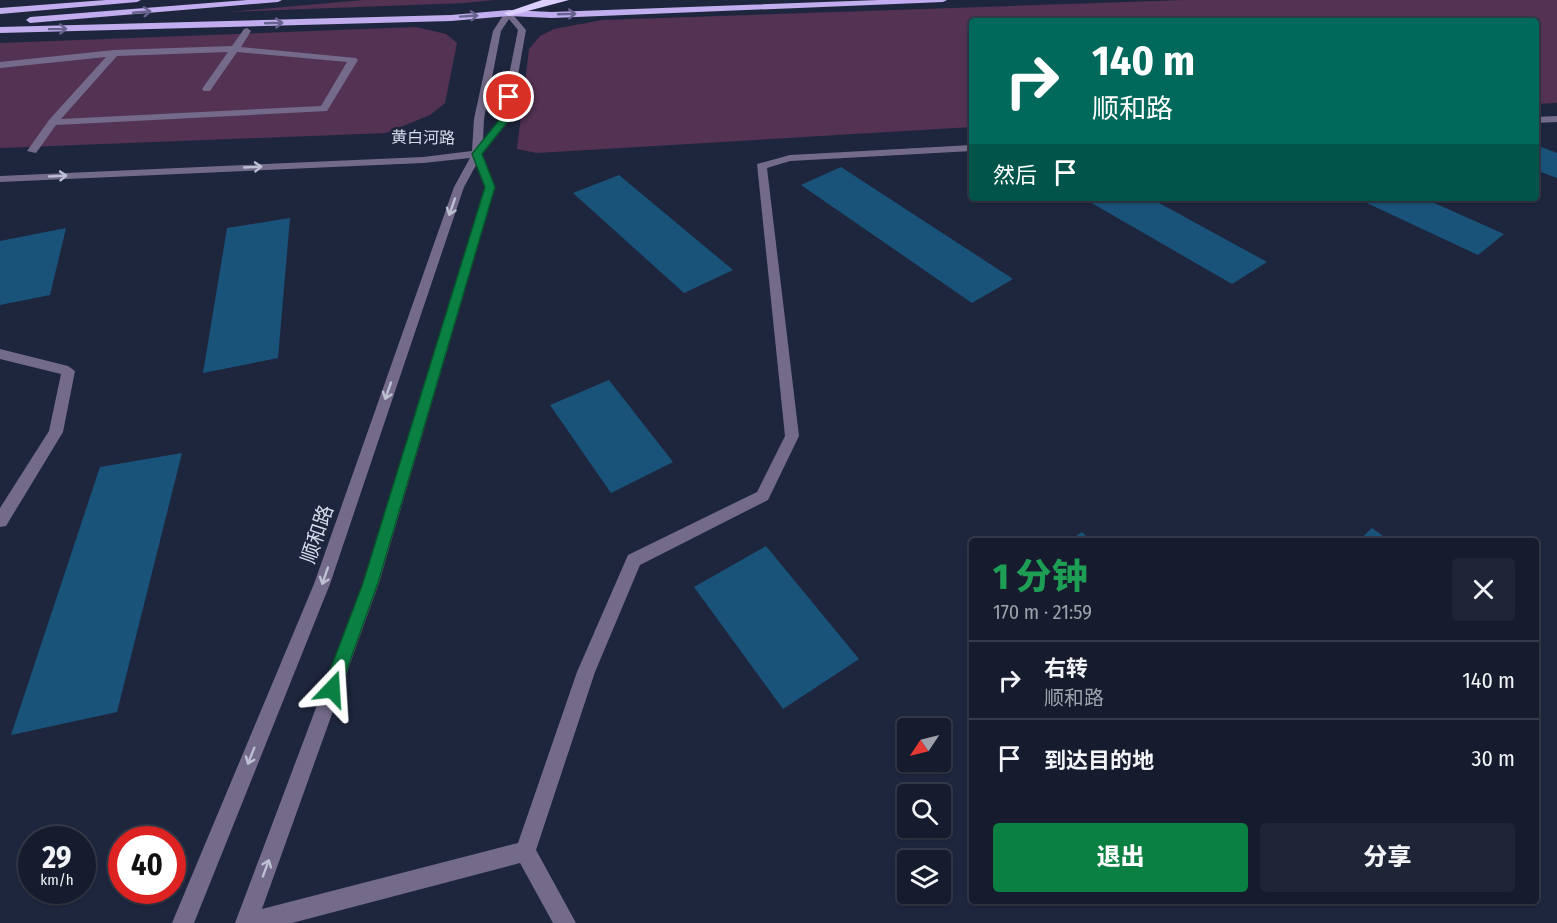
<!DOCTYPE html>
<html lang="zh">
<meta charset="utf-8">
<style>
:root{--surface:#161c2e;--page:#1f2536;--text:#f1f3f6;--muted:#9ea1aa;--line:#353a4a;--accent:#0b8043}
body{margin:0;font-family:"Fira Sans Condensed","Noto Sans SC",sans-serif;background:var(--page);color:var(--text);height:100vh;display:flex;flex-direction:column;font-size:22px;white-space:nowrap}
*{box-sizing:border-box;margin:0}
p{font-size:20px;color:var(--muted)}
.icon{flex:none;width:33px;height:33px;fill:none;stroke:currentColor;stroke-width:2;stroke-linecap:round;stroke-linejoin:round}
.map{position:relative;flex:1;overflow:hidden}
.drawer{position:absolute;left:969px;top:538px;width:570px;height:366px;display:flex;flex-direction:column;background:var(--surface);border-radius:6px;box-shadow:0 2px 4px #0004,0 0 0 2px var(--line)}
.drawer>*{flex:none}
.guide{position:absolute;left:969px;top:18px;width:570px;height:183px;border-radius:6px;box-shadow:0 2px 4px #0004,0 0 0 2px var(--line);background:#00695c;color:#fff;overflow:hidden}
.needle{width:39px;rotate:235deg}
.fabs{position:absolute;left:897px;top:718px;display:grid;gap:12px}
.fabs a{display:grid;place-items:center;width:54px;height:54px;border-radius:6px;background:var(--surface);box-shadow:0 2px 4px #0004,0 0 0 2px var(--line);font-size:30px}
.speed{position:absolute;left:18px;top:826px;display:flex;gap:12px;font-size:30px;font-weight:700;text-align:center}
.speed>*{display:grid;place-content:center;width:78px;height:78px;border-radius:50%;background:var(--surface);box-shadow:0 2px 4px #0004,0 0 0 2px var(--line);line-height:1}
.speed small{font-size:15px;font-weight:400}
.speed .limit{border:9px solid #d22;background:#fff;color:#111}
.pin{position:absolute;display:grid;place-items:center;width:51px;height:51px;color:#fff;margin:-26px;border:3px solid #fff;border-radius:50%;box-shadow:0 2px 6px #0007}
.me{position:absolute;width:66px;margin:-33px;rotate:20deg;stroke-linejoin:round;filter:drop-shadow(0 0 4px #0008)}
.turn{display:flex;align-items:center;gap:21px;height:126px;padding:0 24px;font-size:27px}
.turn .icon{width:78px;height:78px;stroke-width:2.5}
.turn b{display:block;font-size:42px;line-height:51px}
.then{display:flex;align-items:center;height:57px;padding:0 24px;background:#0003;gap:12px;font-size:22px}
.round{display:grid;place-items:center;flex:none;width:63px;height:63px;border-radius:6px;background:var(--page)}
.head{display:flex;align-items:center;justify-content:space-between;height:102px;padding:0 24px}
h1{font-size:36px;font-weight:800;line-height:45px;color:#1e9e55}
.primary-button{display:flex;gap:12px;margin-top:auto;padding:12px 24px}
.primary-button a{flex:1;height:69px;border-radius:6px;background:var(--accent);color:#fff;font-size:24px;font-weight:800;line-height:69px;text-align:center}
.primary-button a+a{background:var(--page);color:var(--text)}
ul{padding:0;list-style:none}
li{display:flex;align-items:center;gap:18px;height:78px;padding:0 24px;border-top:2px solid var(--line)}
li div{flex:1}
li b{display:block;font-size:22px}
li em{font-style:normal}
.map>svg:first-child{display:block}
</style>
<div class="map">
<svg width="1557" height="923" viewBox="0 0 1557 923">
<rect width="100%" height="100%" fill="#1e263e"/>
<path fill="#533254" d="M 363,0 L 495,0 L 464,3 L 228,12 Z
M 1184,0 L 1557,0 L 1557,103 L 1536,104 L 1536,21 L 972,21 L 972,127 L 537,153 L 517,149 L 529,49 L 540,36 L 554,29 L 602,20 Z
M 416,27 L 446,34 L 457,43 L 445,103 L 430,115 L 386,133 L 0,148 L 0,43 Z"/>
<path fill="#19537a" d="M 1536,145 L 1557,153 L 1557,178 L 1536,170 Z
M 841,167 L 1013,279 L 972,303 L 801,185 Z
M 619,175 L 733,270 L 684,293 L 573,193 Z
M 1083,198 L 1150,198 L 1267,262 L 1232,284 Z
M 1356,198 L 1423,198 L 1504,234 L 1478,255 Z
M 290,218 L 278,358 L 203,373 L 227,228 Z
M 66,228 L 50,295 L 0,305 L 0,241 Z
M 609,380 L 673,462 L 611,493 L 550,405 Z
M 182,453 L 117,712 L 11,735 L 100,467 Z
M 1372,528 L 1391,542 L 1357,542 Z
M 1082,532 L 1092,542 L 1068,542 Z
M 766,546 L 859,659 L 783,709 L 694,587 Z"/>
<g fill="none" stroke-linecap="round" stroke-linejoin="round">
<path fill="#746b8a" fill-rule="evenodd" d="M 509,10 L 526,30 L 510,120 L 482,154 L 495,187 L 379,583 L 262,909 L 518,843 L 577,672 L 628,555 L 757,492 L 785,436 L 757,164 L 790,155 L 972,145 L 972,151 L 790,161 L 767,168 L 799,436 L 768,500 L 640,565 L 595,672 L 536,850 L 576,923 L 553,923 L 520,863 L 292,923 L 235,923 L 363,583 L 485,187 L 476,165 L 464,187 L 330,584 L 194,923 L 172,923 L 314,584 L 454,187 L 470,158 L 423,163 L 0,182 L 0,176 L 423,157 L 472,151 L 474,119 L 493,31 L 506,11 ZM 509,19 L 518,30 L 500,120 L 483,140 L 484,119 L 501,31 Z
M 247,28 L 251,31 L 241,47 L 356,58 L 358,60 L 327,111 L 56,125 L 36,153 L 27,151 L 49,120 L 106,57 L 0,68 L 0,62 L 114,50 L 232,46 L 244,29 ZM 228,52 L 202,89 L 204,91 L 210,91 L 237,52 L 347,62 L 321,106 L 61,119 L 117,56 Z
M 1557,116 L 1557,122 L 1536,123 L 1536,117 Z
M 0,349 L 68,366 L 75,371 L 63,432 L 6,526 L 0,527 L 0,508 L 49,431 L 61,374 L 0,359 Z"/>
<path fill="#c2aeef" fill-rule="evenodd" d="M 106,0 L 141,0 L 137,2 L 0,14 L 0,8 Z
M 247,0 L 282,0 L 278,2 L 30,23 L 26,20 L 30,17 Z
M 879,0 L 947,0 L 943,2 L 552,18 L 509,16 L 451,21 L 0,33 L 0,27 L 451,15 L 509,10 L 552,12 Z"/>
<path fill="#ddd0ff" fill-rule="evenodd" d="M 542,0 L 569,0 L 509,16 L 504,13 Z"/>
</g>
<defs><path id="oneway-shaft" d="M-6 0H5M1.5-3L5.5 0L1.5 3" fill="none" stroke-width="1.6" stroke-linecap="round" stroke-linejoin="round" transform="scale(1.5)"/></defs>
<g stroke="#68638e">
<use href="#oneway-shaft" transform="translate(142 12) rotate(-5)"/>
<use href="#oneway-shaft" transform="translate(567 14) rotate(-2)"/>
<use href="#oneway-shaft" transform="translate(469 16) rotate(-4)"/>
<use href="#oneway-shaft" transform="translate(274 23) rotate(-2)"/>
<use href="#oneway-shaft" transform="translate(58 29) rotate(-1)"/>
</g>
<g stroke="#bdbfd3">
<use href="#oneway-shaft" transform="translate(253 167) rotate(-3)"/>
<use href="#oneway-shaft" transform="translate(58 176) rotate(-3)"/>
<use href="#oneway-shaft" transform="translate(452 207) rotate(109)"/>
<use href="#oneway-shaft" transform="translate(388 391) rotate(109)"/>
<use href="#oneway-shaft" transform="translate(325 576) rotate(109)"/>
<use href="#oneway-shaft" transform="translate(251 756) rotate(112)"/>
<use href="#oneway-shaft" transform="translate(266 868) rotate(-70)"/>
</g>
<path fill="#0b8043" stroke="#07532c" stroke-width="1.5" d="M 506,95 L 513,97 L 509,120 L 482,154 L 495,187 L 378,583 L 340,689 L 337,695 L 332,697 L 326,695 L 323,689 L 363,583 L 485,187 L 472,154 L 500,119 Z"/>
<g text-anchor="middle" stroke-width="5" stroke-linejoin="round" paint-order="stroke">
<g font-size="16" fill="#d5dbeb" stroke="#1e263e">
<text transform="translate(423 137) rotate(1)" y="6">黄白河路</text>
</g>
<g font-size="20" fill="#d5dbeb" stroke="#1e263e">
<text transform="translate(317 534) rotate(-71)" y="7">顺和路</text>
</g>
</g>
</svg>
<div class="fabs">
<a><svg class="needle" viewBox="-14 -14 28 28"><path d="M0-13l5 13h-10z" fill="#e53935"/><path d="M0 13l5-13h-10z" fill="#9ea1aa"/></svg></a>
<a><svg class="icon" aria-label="search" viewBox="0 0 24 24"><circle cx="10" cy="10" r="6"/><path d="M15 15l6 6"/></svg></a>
<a><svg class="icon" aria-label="layers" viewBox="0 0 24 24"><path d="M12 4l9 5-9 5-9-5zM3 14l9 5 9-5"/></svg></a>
</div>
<div class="speed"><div>29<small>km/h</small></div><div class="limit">40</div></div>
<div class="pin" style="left:509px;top:97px;background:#d93025"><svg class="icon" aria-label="arrive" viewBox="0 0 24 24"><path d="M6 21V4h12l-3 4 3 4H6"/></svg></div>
<svg class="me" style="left:332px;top:689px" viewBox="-20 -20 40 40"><path d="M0-17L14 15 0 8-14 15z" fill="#0b8043" stroke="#fff" stroke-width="4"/></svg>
<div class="guide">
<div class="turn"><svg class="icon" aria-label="right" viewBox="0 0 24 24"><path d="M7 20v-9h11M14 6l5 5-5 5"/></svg><div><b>140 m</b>顺和路</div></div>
<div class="then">然后<svg class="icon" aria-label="arrive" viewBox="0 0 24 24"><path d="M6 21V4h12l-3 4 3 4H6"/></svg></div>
</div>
<section class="drawer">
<div class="head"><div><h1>1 分钟</h1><p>170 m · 21:59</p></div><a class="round"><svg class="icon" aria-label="close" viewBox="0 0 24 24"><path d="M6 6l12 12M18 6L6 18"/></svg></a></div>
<ul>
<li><svg class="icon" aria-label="right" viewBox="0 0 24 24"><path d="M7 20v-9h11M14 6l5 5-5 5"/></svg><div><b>右转</b><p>顺和路</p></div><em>140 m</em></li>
<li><svg class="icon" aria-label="arrive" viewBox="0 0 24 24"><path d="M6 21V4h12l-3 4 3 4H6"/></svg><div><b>到达目的地</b></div><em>30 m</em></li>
</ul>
<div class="primary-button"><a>退出</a><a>分享</a></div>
</section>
</div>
